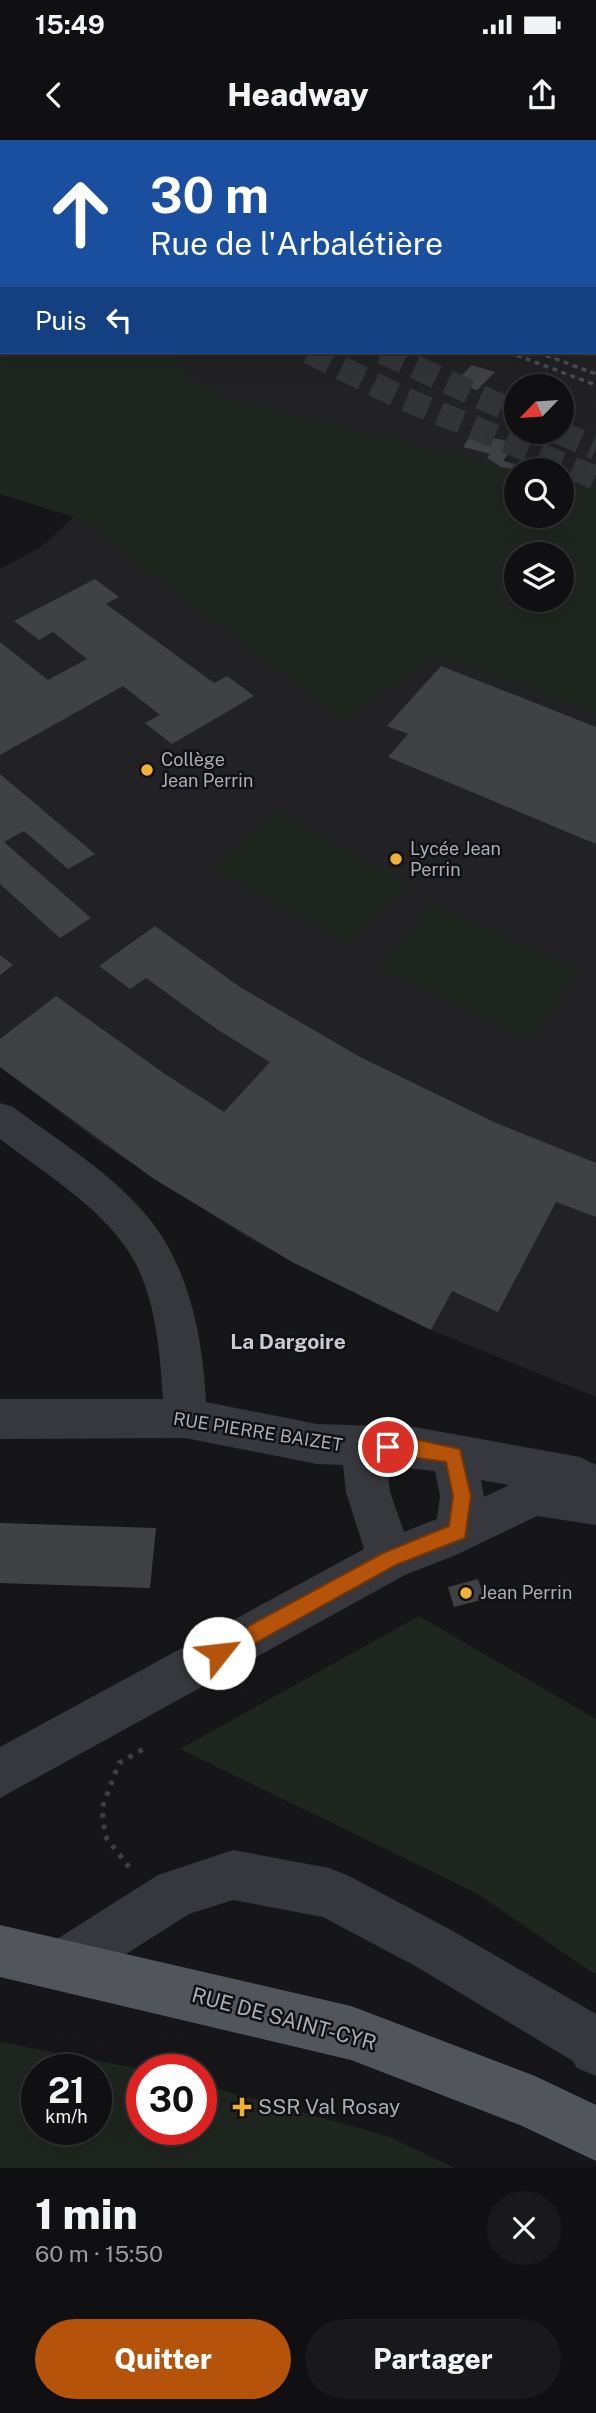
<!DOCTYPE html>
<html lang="fr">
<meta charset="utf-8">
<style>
:root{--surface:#101012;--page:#19191b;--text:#f1f3f6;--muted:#9c9d9f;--line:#303032;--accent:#b45309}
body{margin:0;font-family:"Public Sans",sans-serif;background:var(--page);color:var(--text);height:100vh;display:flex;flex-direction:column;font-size:26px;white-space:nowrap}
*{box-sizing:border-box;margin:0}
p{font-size:23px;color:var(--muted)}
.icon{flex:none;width:38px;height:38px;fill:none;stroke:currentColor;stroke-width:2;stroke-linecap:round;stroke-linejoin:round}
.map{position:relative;height:2028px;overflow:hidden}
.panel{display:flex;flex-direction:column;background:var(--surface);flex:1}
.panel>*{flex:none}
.banner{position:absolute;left:0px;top:0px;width:597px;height:214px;box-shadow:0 7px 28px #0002,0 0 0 2px var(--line);background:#1a4fa0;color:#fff;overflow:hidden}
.needle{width:46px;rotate:245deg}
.fabs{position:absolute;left:504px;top:234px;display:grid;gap:14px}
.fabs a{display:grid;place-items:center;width:70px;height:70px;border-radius:50%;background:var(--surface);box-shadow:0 7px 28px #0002,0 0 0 2px var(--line);font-size:35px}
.speed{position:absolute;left:21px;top:1914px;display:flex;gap:14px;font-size:35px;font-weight:700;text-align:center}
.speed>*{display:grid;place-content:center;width:91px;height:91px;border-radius:50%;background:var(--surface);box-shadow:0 7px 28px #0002,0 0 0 2px var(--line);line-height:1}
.speed small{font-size:18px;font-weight:400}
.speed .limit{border:10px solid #d22;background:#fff;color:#111}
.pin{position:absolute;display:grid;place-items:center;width:60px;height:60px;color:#fff;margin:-30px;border:4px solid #fff;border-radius:50%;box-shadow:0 2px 7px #0007}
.me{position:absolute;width:77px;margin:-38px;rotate:61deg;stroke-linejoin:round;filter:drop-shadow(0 0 5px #0008)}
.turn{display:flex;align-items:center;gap:24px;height:147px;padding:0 35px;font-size:32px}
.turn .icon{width:91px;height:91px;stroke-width:2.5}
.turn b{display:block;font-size:49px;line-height:60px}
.then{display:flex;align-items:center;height:66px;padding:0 35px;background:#0003;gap:14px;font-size:26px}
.round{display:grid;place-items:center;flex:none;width:74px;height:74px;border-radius:37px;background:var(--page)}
.headline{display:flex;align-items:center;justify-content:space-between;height:119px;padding:0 35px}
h1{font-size:42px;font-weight:800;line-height:52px}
.action{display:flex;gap:14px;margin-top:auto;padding:14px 35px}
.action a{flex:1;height:80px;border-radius:42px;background:var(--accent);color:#fff;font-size:28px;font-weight:800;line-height:80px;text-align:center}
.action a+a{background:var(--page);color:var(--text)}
.status{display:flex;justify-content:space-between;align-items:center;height:49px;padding:0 35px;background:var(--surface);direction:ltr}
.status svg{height:19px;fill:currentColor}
header{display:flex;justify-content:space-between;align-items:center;height:91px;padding:0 35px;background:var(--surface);font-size:32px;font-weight:800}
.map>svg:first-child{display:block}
</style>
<div class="status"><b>15:49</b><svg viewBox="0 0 49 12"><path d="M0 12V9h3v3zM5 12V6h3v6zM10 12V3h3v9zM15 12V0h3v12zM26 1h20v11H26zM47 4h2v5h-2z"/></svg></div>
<header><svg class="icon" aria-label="back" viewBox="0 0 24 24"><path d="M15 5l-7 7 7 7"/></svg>Headway<svg class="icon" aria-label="share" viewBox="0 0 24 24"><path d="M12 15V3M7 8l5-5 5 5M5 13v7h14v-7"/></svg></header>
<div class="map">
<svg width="596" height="2028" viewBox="0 0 596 2028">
<rect width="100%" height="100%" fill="#161618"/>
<path fill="#222225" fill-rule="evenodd" d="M 0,189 L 2,212 L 595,212 L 596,204 L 596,1257 L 431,1190 L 248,1098 L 99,1002 L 0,927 L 0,429 L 41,407 L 74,377 L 0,354 ZM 516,247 L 562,247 L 562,292 L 516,292 ZM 516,331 L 562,331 L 562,376 L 516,376 ZM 516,415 L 562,415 L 562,460 L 516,460 Z"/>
<path fill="#1e261f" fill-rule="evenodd" d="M 0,101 L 2,212 L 172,212 L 196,241 L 222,256 L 267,270 L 518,331 L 516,376 L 562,376 L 562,341 L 596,349 L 596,572 L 441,516 L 342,580 L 75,376 L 0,354 ZM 516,415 L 562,415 L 562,460 L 516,460 Z
M 275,671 L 409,745 L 348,804 L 212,727 Z
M 431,763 L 580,831 L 530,900 L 378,828 Z
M 419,1476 L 596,1579 L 596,1835 L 478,1754 L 180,1609 Z
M 0,1902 L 146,1930 L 142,1930 L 142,1990 L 201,1990 L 201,1944 L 387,1996 L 455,2028 L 0,2028 ZM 96,1930 L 96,1990 L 37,1990 L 37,1930 Z"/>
<path fill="#404145" d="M 472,225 L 495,232 L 477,250 L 454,243 Z
M 472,293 L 516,303 L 503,321 L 515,324 L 511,329 L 501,327 L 487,318 L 490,314 L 463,307 Z
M 95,439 L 119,457 L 106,464 L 214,543 L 227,536 L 254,556 L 172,604 L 145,583 L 160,575 L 123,546 L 0,615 L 0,502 L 48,540 L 87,519 L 53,492 L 39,500 L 14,481 Z
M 441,526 L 596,587 L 596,704 L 388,617 L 408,594 L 387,586 Z
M 0,634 L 95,714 L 68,729 L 24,691 L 4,702 L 91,778 L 60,798 L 0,744 Z
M 155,786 L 240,847 L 360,917 L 496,983 L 596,1023 L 596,1077 L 556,1062 L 498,1172 L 452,1151 L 431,1190 L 292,1122 L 154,1039 L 0,927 L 0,899 L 56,856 L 165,934 L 224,972 L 270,922 L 218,890 L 146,838 L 130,849 L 99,826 Z
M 0,815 L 13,825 L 0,835 Z
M 0,1383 L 156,1388 L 150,1448 L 0,1443 Z
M 478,1439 L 485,1459 L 454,1467 L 448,1447 Z"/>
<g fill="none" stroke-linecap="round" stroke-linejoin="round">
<path stroke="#333438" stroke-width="24" stroke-dasharray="24 12" stroke-linecap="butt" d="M 309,212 L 400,257 L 596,338
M 382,212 L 516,273
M 558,292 L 596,308"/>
<path stroke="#3d3f44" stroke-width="5" stroke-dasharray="4.5 7" stroke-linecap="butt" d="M 129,1727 L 105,1696 L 102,1668 L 119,1623 L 145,1608"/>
<path fill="#37383d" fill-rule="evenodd" d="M 267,0 L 290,0 L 292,2 L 268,2 Z
M 0,56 L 2,56 L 2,70 L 0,70 Z
M 595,75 L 596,75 L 596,89 L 595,89 Z
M 595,162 L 596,162 L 596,177 L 595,177 Z
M 0,963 L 13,967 C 59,1001 110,1032 147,1076 C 189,1126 203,1198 206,1262 L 317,1284 L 414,1287 L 580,1317 L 596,1325 L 596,1385 L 537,1376 L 456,1415 L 405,1435 L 0,1658 L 0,1607 L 364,1409 L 346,1352 L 343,1325 L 317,1324 L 185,1298 L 0,1299 L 0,1259 L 163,1259 C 160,1213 156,1158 132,1117 C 102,1067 45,1034 0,999 ZM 387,1326 L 435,1331 L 440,1356 L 437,1379 L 404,1392 L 390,1352 ZM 481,1340 L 509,1345 L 484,1357 Z
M 233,1710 L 329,1728 L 347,1735 L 453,1791 L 596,1874 L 596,1936 L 577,1928 L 573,1921 L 417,1827 L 323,1777 L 233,1760 L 189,1774 L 82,1842 L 64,1850 L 46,1842 L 38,1824 L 46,1806 L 158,1735 Z"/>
<path fill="#53555c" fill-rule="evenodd" d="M 0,1785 L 351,1866 L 535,1936 L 596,1965 L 596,2021 L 520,1985 L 351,1920 L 0,1837 Z"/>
<path stroke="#4a4c52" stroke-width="3.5" stroke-dasharray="5 4.5" stroke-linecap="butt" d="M 508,212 L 596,245
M 537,212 L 596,234"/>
</g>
<path fill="#b45309" stroke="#753606" stroke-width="2" d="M 388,1299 L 414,1299 L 460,1309 L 471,1356 L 465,1398 L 396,1425 L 225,1520 L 219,1523 L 212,1520 L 209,1513 L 212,1506 L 383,1413 L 449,1386 L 453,1356 L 446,1322 L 382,1313 L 379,1307 L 382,1301 Z"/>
<g fill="#f2b134" stroke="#111113" stroke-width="2.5">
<circle cx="147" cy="630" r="7"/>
<circle cx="396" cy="719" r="7"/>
<circle cx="466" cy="1453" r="7"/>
<path d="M238.5 1956.5h7v7h7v7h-7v7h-7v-7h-7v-7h7z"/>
</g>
<g text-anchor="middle" stroke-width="5" stroke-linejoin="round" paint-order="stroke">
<g font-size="18" fill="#a8adb8" stroke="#111113" text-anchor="start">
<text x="161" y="626">Collège<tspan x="161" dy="21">Jean Perrin</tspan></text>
<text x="410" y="715">Lycée Jean<tspan x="410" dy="21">Perrin</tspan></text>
<text x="480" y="1459">Jean Perrin</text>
</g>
<g font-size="18" fill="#a8adb8" stroke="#111113">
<text transform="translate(258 1292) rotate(9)" y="6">RUE PIERRE BAIZET</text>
</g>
<g font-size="21" font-weight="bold" fill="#c9ccd4" stroke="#111113">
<text x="288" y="1209">La Dargoire</text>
</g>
<g font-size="21" fill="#a8adb8" stroke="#111113">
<text transform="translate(284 1879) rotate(15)" y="7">RUE DE SAINT-CYR</text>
</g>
<g font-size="21" fill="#a8adb8" stroke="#111113" text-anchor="start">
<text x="258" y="1974">SSR Val Rosay</text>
</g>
</g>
</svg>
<div class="fabs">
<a><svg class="needle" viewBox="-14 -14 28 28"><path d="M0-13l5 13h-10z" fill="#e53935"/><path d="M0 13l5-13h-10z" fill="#9c9d9f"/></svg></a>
<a><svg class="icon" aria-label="search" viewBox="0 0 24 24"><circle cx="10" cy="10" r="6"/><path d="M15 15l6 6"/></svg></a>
<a><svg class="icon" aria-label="layers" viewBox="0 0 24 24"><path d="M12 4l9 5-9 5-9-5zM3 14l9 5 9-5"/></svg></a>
</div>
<div class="speed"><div>21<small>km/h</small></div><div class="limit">30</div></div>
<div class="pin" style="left:388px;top:1307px;background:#d93025"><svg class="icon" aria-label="arrive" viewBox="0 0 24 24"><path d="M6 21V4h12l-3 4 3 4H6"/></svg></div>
<svg class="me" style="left:219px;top:1513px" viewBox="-20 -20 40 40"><circle r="19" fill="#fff"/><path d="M0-13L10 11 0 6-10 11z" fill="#b45309"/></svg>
<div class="banner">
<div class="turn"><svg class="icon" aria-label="ahead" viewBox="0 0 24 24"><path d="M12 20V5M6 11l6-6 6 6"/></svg><div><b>30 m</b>Rue de l'Arbalétière</div></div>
<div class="then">Puis<svg class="icon" aria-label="left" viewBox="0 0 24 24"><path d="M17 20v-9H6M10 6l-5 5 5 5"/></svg></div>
</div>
</div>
<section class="panel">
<div class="headline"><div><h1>1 min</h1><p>60 m · 15:50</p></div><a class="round"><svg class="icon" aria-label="close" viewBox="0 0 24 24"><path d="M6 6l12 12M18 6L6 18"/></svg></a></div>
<div class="action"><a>Quitter</a><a>Partager</a></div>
</section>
